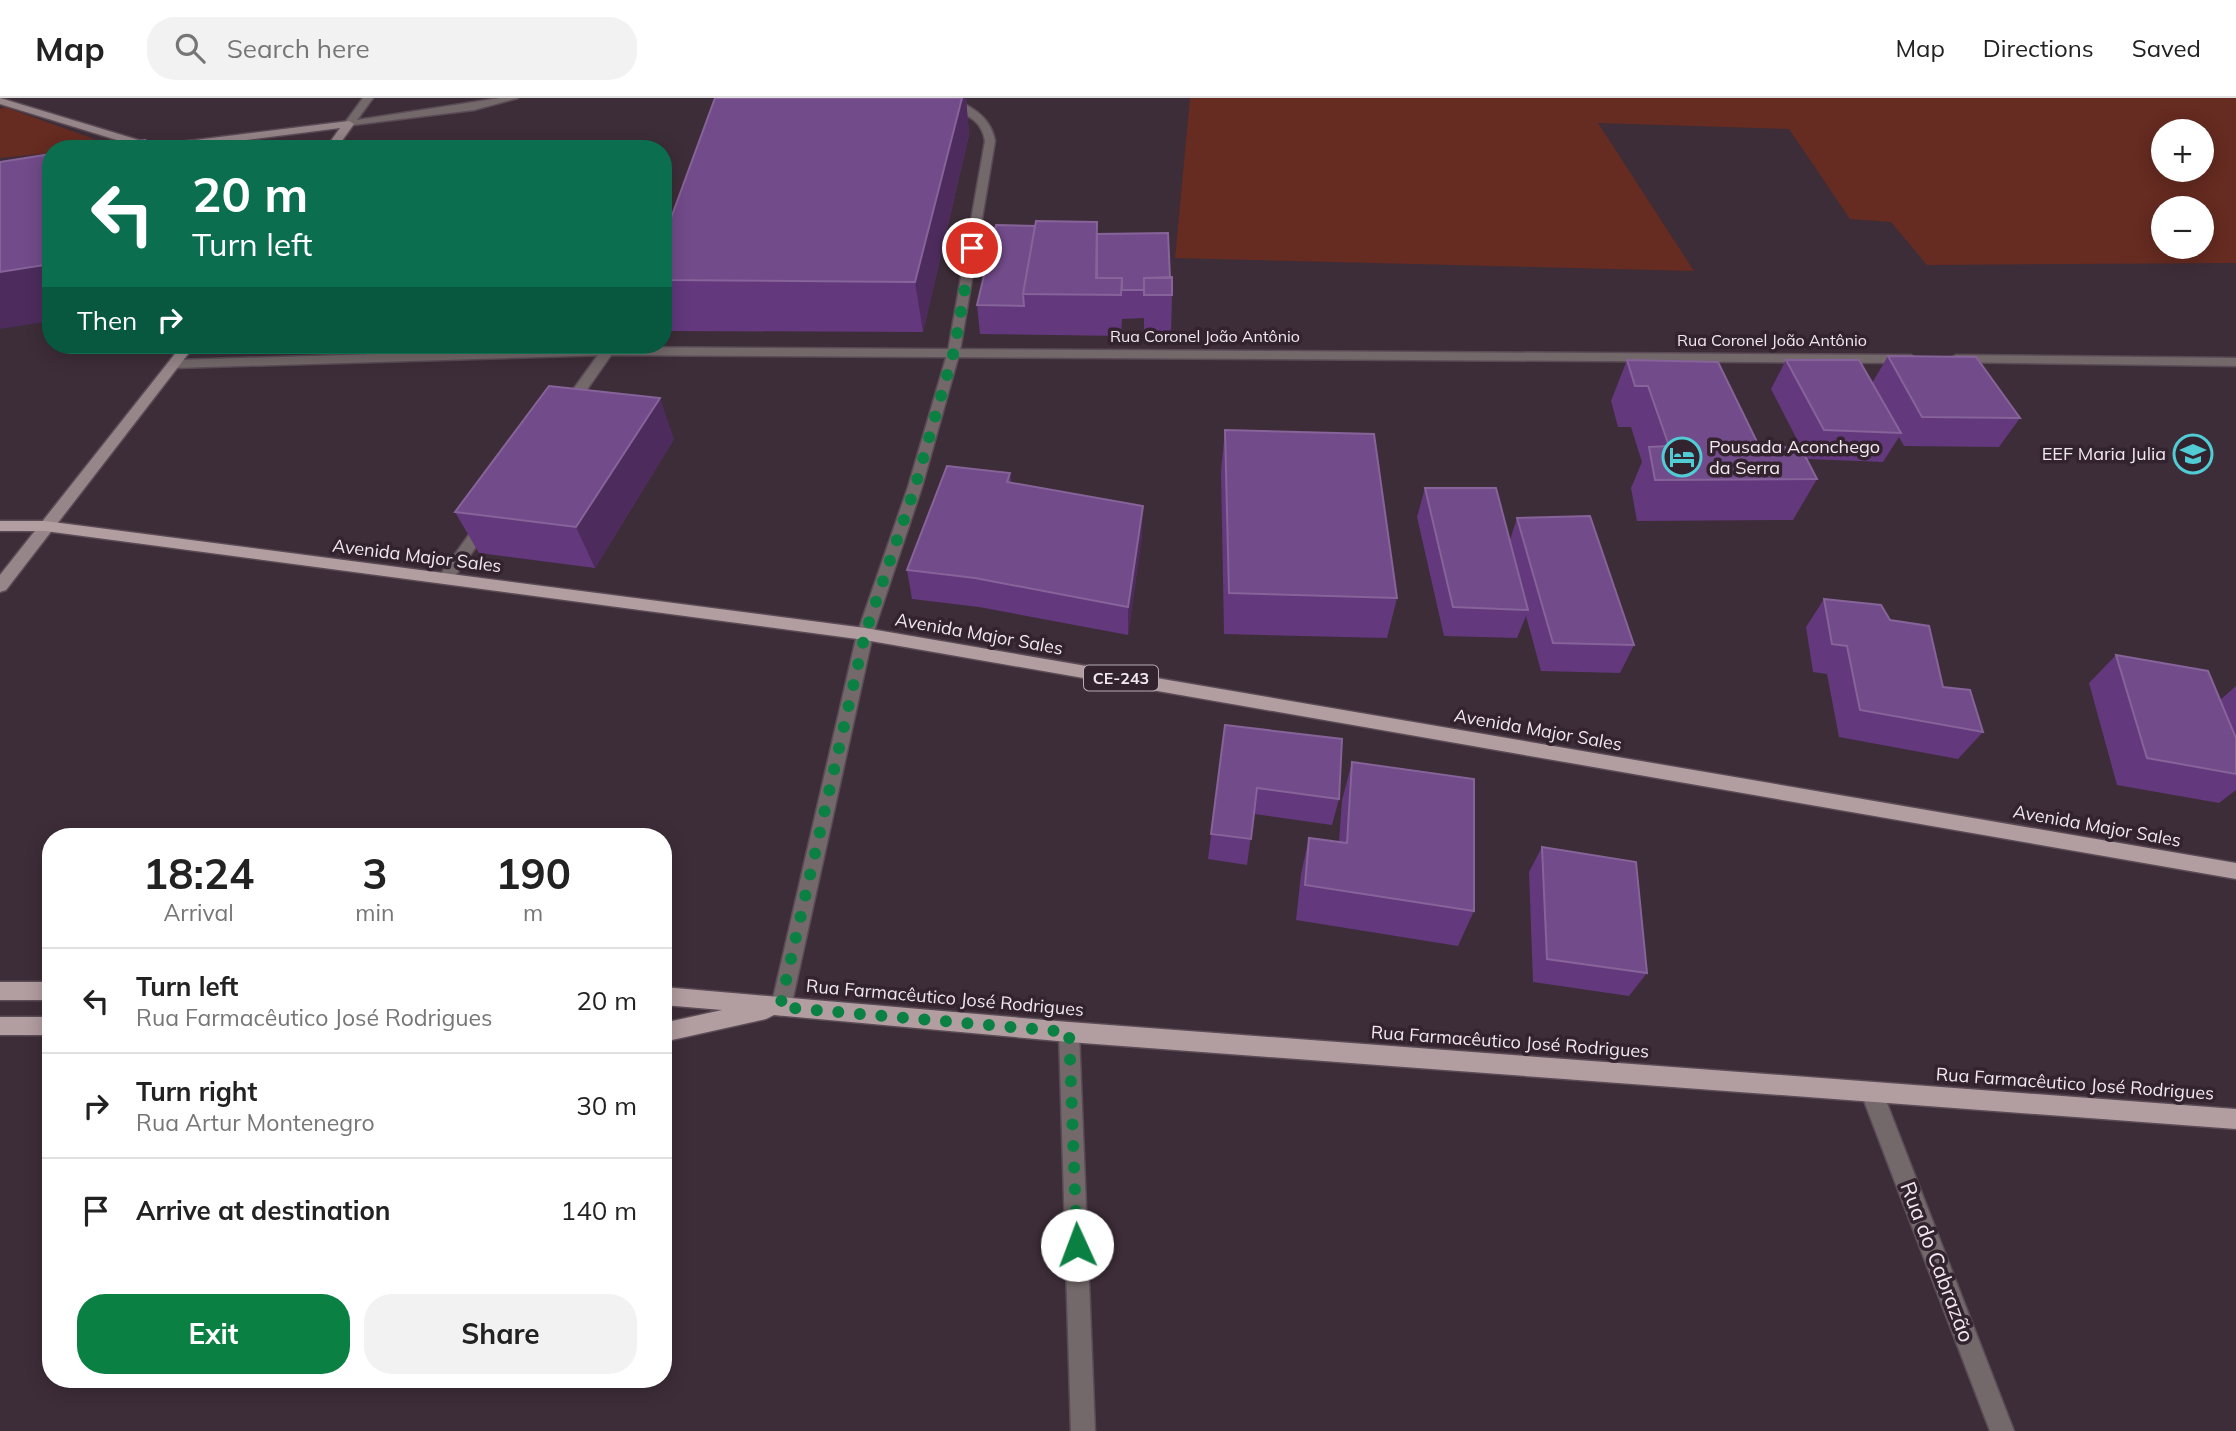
<!DOCTYPE html>
<meta charset="utf-8">
<style>
:root{--surface:#fff;--page:#f2f2f2;--text:#222;--muted:#767676;--line:#e0e0e0;--accent:#0b8043}
body{margin:0;font-family:Mulish,sans-serif;background:var(--page);color:var(--text);height:100vh;display:flex;flex-direction:column;font-size:26px;white-space:nowrap}
*{box-sizing:border-box;margin:0}
p{font-size:23px;color:var(--muted)}
.icon{flex:none;width:38px;height:38px;fill:none;stroke:currentColor;stroke-width:2;stroke-linecap:round;stroke-linejoin:round}
.map{position:relative;flex:1;overflow:hidden}
.sheet{position:absolute;left:42px;top:730px;width:630px;height:560px;display:flex;flex-direction:column;background:var(--surface);border-radius:28px;box-shadow:0 4px 18px #0003}
.sheet>*{flex:none}
.top-card{position:absolute;left:42px;top:42px;width:630px;height:214px;border-radius:28px;box-shadow:0 4px 18px #0003;background:#0b6e4f;color:#fff;overflow:hidden}
.tools{position:absolute;left:2151px;top:21px;display:grid;gap:14px}
.tools a{display:grid;place-items:center;width:63px;height:63px;border-radius:50%;background:var(--surface);box-shadow:0 4px 18px #0003;font-size:35px}
.pin{position:absolute;display:grid;place-items:center;width:60px;height:60px;color:#fff;margin:-30px;border:4px solid #fff;border-radius:50%;box-shadow:0 2px 7px #0007}
.me{position:absolute;width:77px;margin:-38px;rotate:358deg;stroke-linejoin:round;filter:drop-shadow(0 0 5px #0008)}
.turn{display:flex;align-items:center;gap:24px;height:147px;padding:0 35px;font-size:32px}
.turn .icon{width:91px;height:91px;stroke-width:2.5}
.turn b{display:block;font-size:49px;line-height:60px}
.then{display:flex;align-items:center;height:66px;padding:0 35px;background:#0003;gap:14px;font-size:26px}
.eta{display:flex;justify-content:space-evenly;align-items:center;height:119px;text-align:center}
.eta b{font-size:42px;font-weight:700;line-height:49px}
.button{display:flex;gap:14px;margin-top:auto;padding:14px 35px}
.button a{flex:1;height:80px;border-radius:28px;background:var(--accent);color:#fff;font-size:28px;font-weight:700;line-height:80px;text-align:center}
.button a+a{background:var(--page);color:var(--text)}
ul{padding:0;list-style:none}
li{display:flex;align-items:center;gap:21px;height:105px;padding:0 35px;border-top:2px solid var(--line)}
li div{flex:1}
li b{display:block;font-size:26px}
li em{font-style:normal}
header{display:flex;align-items:center;gap:42px;box-sizing:border-box;height:98px;padding:0 35px;background:var(--surface);border-bottom:2px solid var(--line)}
header strong{font-size:33px}
nav{display:flex;gap:38px;margin-inline-start:auto;font-size:24px}
.search{width:490px;height:63px;background:var(--page);display:flex;align-items:center;gap:18px;box-sizing:border-box;padding:0 24px;border-radius:28px;color:var(--muted);font-size:26px}
.map>svg:first-child{display:block}
</style>
<header>
<strong>Map</strong>
<div class="search"><svg class="icon" aria-label="search" viewBox="0 0 24 24"><circle cx="10" cy="10" r="6"/><path d="M15 15l6 6"/></svg>Search here</div>
<nav><a>Map</a><a>Directions</a><a>Saved</a></nav>
</header>
<div class="map">
<svg width="2236" height="1333" viewBox="0 0 2236 1333">
<rect width="100%" height="100%" fill="#3d2d38"/>
<path fill="#662b21" fill-rule="evenodd" d="M 1190,0 L 2236,0 L 2236,165 L 1927,167 L 1891,124 L 1850,121 L 1789,31 L 1598,25 L 1694,173 L 1175,160 ZM 2163,33 L 2202,33 L 2202,72 L 2163,72 ZM 2163,110 L 2202,110 L 2202,149 L 2163,149 Z
M 5,9 L 94,41 L 85,51 L 51,51 L 51,55 L 0,60 L 0,11 Z"/>
<g fill="none" stroke-linecap="round" stroke-linejoin="round">
<defs>
<path id="pedestrian" d="M 608,249 L 614,253 L 572,313 L 562,313 L 562,307 L 603,250 Z
M 486,419 L 493,424 L 491,428 L 450,485 L 440,485 L 437,481 L 440,477 L 481,420 Z"/>
<path id="minor" d="M 363,0 L 373,0 L 357,22 L 500,0 L 518,0 L 474,12 L 345,28 L 344,26 Z
M 936,0 C 962,0 991,16 995,43 L 960,253 L 922,389 L 873,536 L 791,909 L 788,916 L 781,918 L 774,916 L 771,909 L 857,536 L 908,389 L 948,253 L 985,43 C 981,15 954,15 936,0 Z
M 1069,924 L 1076,927 L 1079,934 L 1095,1333 L 1071,1333 L 1059,934 L 1062,927 Z
M 1872,985 L 1879,988 L 1883,995 L 2014,1333 L 1990,1333 L 1861,995 L 1865,988 Z"/>
<path id="tertiary" d="M 608,249 L 1911,257 L 1918,261 L 1911,265 L 608,257 L 175,270 L 168,266 L 175,262 Z
M 1956,257 L 2236,260 L 2236,268 L 1951,264 L 1949,261 Z"/>
<path id="secondary" d="M 0,0 L 155,47 L 349,23 L 354,26 L 336,51 L 325,51 L 340,30 L 175,51 L 146,51 L 0,6 Z
M 182,247 L 195,247 L 6,492 L 0,494 L 0,477 Z"/>
<path id="primary" d="M 0,423 L 45,423 L 865,530 L 2236,765 L 2236,781 L 865,542 L 45,433 L 0,433 Z
M 0,884 L 51,884 L 51,902 L 0,902 Z
M 663,889 L 1069,924 L 2236,1011 L 2236,1031 L 1069,944 L 774,917 L 766,921 L 663,944 L 663,925 L 722,912 L 663,907 Z
M 0,919 L 51,919 L 51,937 L 0,937 Z"/>
</defs>
<use href="#pedestrian" stroke="#5a4b55" stroke-width="3"/>
<use href="#minor" stroke="#5a4b55" stroke-width="3"/>
<use href="#tertiary" stroke="#5a4b55" stroke-width="3"/>
<use href="#secondary" stroke="#5a4b55" stroke-width="3"/>
<use href="#primary" stroke="#5a4b55" stroke-width="3"/>
<use href="#pedestrian" fill="#73686a" fill-rule="evenodd"/>
<use href="#minor" fill="#73686a" fill-rule="evenodd"/>
<use href="#tertiary" fill="#73686a" fill-rule="evenodd"/>
<use href="#secondary" fill="#978689" fill-rule="evenodd"/>
<use href="#primary" fill="#b29da1" fill-rule="evenodd"/>
</g>
<path fill="#63387d" d="M 715,0 L 966,0 L 969,37 L 923,234 L 666,233 L 663,225 L 663,142 Z
M 1035,128 L 1097,136 L 1170,180 L 1172,197 L 1171,238 L 1144,238 L 1144,220 L 1122,221 L 1121,238 L 980,236 L 977,207 Z
M 1888,258 L 2020,320 L 1999,349 L 1904,348 L 1899,339 L 1883,364 L 1807,361 L 1771,291 L 1786,262 L 1872,285 Z
M 1627,262 L 1759,348 L 1817,381 L 1793,422 L 1637,423 L 1631,390 L 1642,364 L 1631,329 L 1618,329 L 1611,303 Z
M 1225,332 L 1397,500 L 1387,540 L 1224,536 L 1221,373 Z
M 674,341 L 595,470 L 479,455 L 455,414 Z
M 1010,375 L 1011,385 L 1142,437 L 1128,537 L 979,509 L 912,501 L 907,472 Z
M 1425,390 L 1510,442 L 1517,420 L 1634,547 L 1620,575 L 1541,573 L 1526,518 L 1517,540 L 1444,538 L 1417,419 Z
M 1824,501 L 1890,522 L 1943,589 L 1983,634 L 1958,661 L 1839,639 L 1827,576 L 1813,574 L 1806,529 Z
M 2116,557 L 2220,602 L 2236,588 L 2236,692 L 2219,705 L 2117,687 L 2089,585 Z
M 1225,627 L 1339,701 L 1332,727 L 1254,716 L 1247,767 L 1208,761 Z
M 1352,664 L 1474,813 L 1458,848 L 1296,822 L 1301,776 L 1309,740 L 1339,744 L 1342,702 Z
M 1542,749 L 1647,875 L 1629,898 L 1533,884 L 1529,774 Z"/>
<path fill="#4d2c5d" d="M 962,0 L 966,0 L 969,37 L 923,234 L 915,184 Z
M 145,42 L 151,51 L 142,51 Z
M 51,166 L 51,223 L 0,231 L 0,174 Z
M 660,300 L 674,341 L 595,470 L 576,429 Z
M 1143,408 L 1142,437 L 1128,537 L 1128,509 Z"/>
<path fill="#724b8a" stroke="#866399" stroke-width="2" d="M 715,0 L 962,0 L 915,184 L 663,182 L 663,142 Z
M 145,42 L 142,51 L 86,51 Z
M 51,56 L 51,166 L 0,174 L 0,64 Z
M 1036,123 L 1097,124 L 1096,180 L 1122,180 L 1121,197 L 1023,196 Z
M 996,127 L 1035,128 L 1023,196 L 1024,208 L 977,207 Z
M 1168,135 L 1170,180 L 1144,180 L 1144,192 L 1122,192 L 1122,180 L 1097,180 L 1097,136 Z
M 1172,179 L 1172,197 L 1144,197 L 1144,180 Z
M 1888,258 L 1976,259 L 2020,320 L 1922,319 Z
M 1627,262 L 1718,264 L 1759,348 L 1801,350 L 1817,381 L 1655,382 L 1649,349 L 1669,348 L 1648,288 L 1635,288 Z
M 1786,262 L 1859,262 L 1901,335 L 1824,332 Z
M 549,288 L 660,300 L 576,429 L 455,414 Z
M 1225,332 L 1374,336 L 1397,500 L 1229,495 Z
M 947,368 L 1010,375 L 1007,384 L 1143,408 L 1128,509 L 975,480 L 907,472 Z
M 1425,390 L 1496,390 L 1528,512 L 1453,509 Z
M 1590,418 L 1634,547 L 1553,545 L 1517,420 Z
M 1824,501 L 1881,507 L 1890,522 L 1929,528 L 1943,589 L 1970,592 L 1983,634 L 1860,612 L 1847,548 L 1832,546 Z
M 2116,557 L 2208,573 L 2236,640 L 2236,676 L 2147,660 Z
M 1225,627 L 1342,641 L 1339,701 L 1257,690 L 1251,741 L 1211,736 Z
M 1352,664 L 1474,681 L 1474,813 L 1305,787 L 1309,740 L 1347,745 Z
M 1542,749 L 1636,764 L 1647,875 L 1547,861 Z"/>
<g fill="none" stroke-linecap="round" stroke-linejoin="round">
<path stroke="#0b8043" stroke-width="12" stroke-dasharray="0 21.6" d="M 972,150 L 954,253 L 915,389 L 865,536 L 780,909 L 1069,934 L 1077,1147"/>
</g>
<defs>
<symbol id="school-ring" viewBox="-11 -11 22 22"><circle r="9.5" fill="#32232e" stroke="#51ccd5" stroke-width="1.5"/><path d="M0-5L7-2L0 1L-7-2ZM-4 1L0 2.5L4 1V4Q0 6-4 4Z" fill="#51ccd5"/></symbol>
<symbol id="hotel-ring" viewBox="-11 -11 22 22"><circle r="9.5" fill="#32232e" stroke="#51ccd5" stroke-width="1.5"/><path d="M-6-4.5h1.5V1H6V5H4.5V3h-9V5H-6ZM-4 0a1.8 1.8 0 1 1 3.6 0ZM.5 0V-2.5h3Q6-2.5 6 0Z" fill="#51ccd5"/></symbol>
</defs>
<g fill-rule="evenodd">
<use href="#school-ring" x="2171" y="334" width="44" height="44"/>
<use href="#hotel-ring" x="1660" y="337" width="44" height="44"/>
</g>
<g text-anchor="middle" stroke-width="7" stroke-linejoin="round" paint-order="stroke">
<g font-size="16" fill="#f2e7ee" stroke="#32232e">
<text x="1205" y="244">Rua Coronel João Antônio</text>
<text x="1772" y="248">Rua Coronel João Antônio</text>
</g>
<rect fill="#32232e" stroke="#b8acb4" stroke-width="2" x="1084" y="567.5" width="74" height="25" rx="5"/>
<g font-size="16" font-weight="bold" fill="#f2e7ee">
<text x="1121" y="586">CE-243</text>
</g>
<g font-size="18" fill="#f2e7ee" stroke="#32232e" text-anchor="start">
<text x="1709" y="355">Pousada Aconchego<tspan x="1709" dy="21">da Serra</tspan></text>
<text x="2166" y="362" text-anchor="end">EEF Maria Julia</text>
</g>
<g font-size="18" fill="#f2e7ee" stroke="#32232e">
<text transform="translate(417 458) rotate(7)" y="6">Avenida Major Sales</text>
<text transform="translate(979 536) rotate(10)" y="6">Avenida Major Sales</text>
<text transform="translate(1538 632) rotate(10)" y="6">Avenida Major Sales</text>
<text transform="translate(2097 728) rotate(10)" y="6">Avenida Major Sales</text>
<text transform="translate(945 900) rotate(5)" y="6">Rua Farmacêutico José Rodrigues</text>
<text transform="translate(1510 944) rotate(4)" y="6">Rua Farmacêutico José Rodrigues</text>
<text transform="translate(2075 986) rotate(4)" y="6">Rua Farmacêutico José Rodrigues</text>
</g>
<g font-size="21" fill="#f2e7ee" stroke="#32232e">
<text transform="translate(1937 1164) rotate(69)" y="7">Rua do Cabrazão</text>
</g>
</g>
</svg>
<div class="tools">
<a>+</a>
<a>−</a>
</div>
<div class="pin" style="left:972px;top:150px;background:#d93025"><svg class="icon" aria-label="arrive" viewBox="0 0 24 24"><path d="M6 21V4h12l-3 4 3 4H6"/></svg></div>
<svg class="me" style="left:1077px;top:1147px" viewBox="-20 -20 40 40"><circle r="19" fill="#fff"/><path d="M0-13L10 11 0 6-10 11z" fill="#0b8043"/></svg>
<div class="top-card">
<div class="turn"><svg class="icon" aria-label="left" viewBox="0 0 24 24"><path d="M17 20v-9H6M10 6l-5 5 5 5"/></svg><div><b>20 m</b>Turn left</div></div>
<div class="then">Then<svg class="icon" aria-label="right" viewBox="0 0 24 24"><path d="M7 20v-9h11M14 6l5 5-5 5"/></svg></div>
</div>
<section class="sheet">
<div class="eta">
<div><b>18:24</b><p>Arrival</p></div>
<div><b>3</b><p>min</p></div>
<div><b>190</b><p>m</p></div>
</div>
<ul>
<li><svg class="icon" aria-label="left" viewBox="0 0 24 24"><path d="M17 20v-9H6M10 6l-5 5 5 5"/></svg><div><b>Turn left</b><p>Rua Farmacêutico José Rodrigues</p></div><em>20 m</em></li>
<li><svg class="icon" aria-label="right" viewBox="0 0 24 24"><path d="M7 20v-9h11M14 6l5 5-5 5"/></svg><div><b>Turn right</b><p>Rua Artur Montenegro</p></div><em>30 m</em></li>
<li><svg class="icon" aria-label="arrive" viewBox="0 0 24 24"><path d="M6 21V4h12l-3 4 3 4H6"/></svg><div><b>Arrive at destination</b></div><em>140 m</em></li>
</ul>
<div class="button"><a>Exit</a><a>Share</a></div>
</section>
</div>
